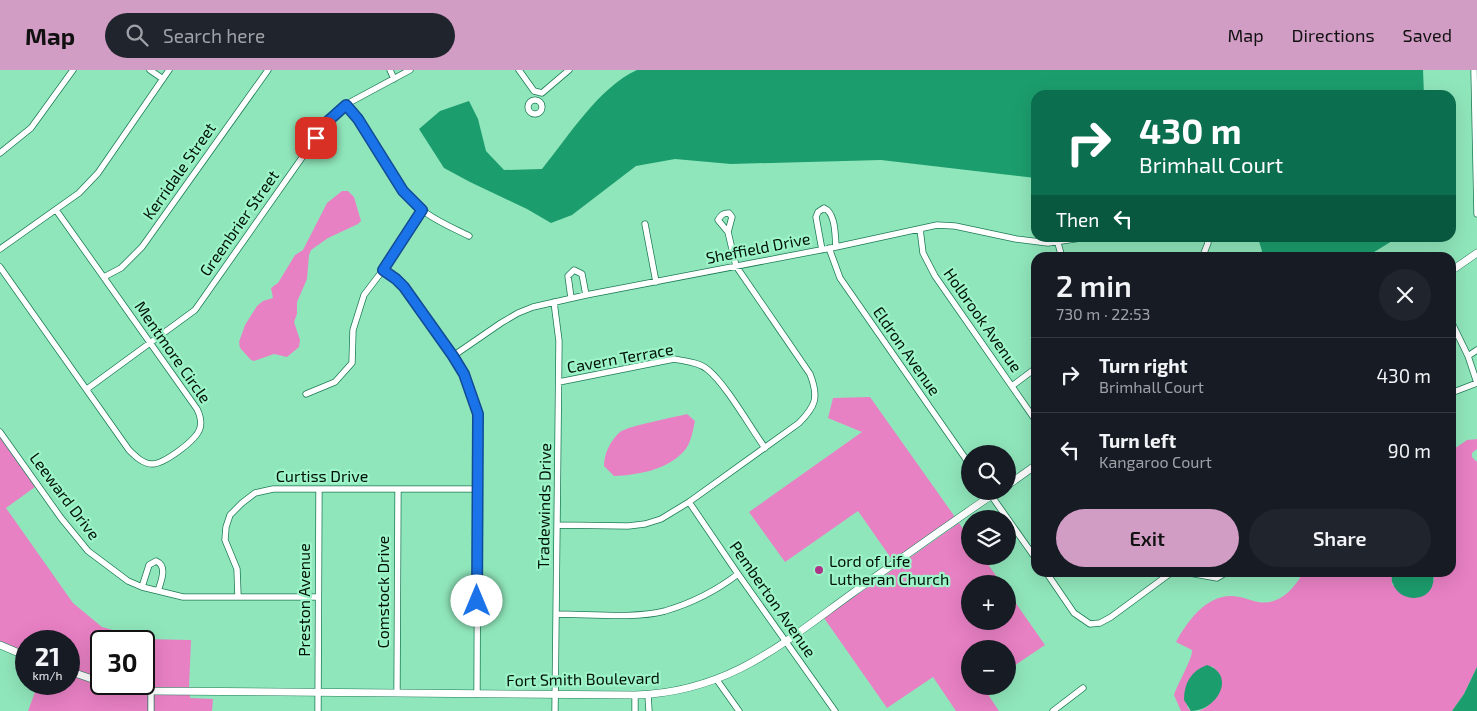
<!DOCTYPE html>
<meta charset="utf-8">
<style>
:root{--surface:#171b24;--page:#20242c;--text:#f1f3f6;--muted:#9ea1a6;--line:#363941;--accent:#d29dc5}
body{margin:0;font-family:"Exo 2",sans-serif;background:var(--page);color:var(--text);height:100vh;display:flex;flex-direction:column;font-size:19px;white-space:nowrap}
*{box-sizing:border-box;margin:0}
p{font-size:16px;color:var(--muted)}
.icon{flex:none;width:28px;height:28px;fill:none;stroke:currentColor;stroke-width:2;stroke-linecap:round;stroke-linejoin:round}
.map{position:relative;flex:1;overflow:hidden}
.drawer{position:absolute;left:1031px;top:182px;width:425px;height:325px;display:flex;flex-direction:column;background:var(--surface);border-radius:15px;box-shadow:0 5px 20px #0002}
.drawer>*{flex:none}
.top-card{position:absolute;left:1031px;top:20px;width:425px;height:152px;border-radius:15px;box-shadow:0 5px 20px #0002;background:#0b6e4f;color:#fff;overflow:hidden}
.controls{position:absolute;left:961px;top:375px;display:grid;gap:10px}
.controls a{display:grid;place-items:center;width:55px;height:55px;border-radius:50%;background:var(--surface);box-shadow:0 5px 20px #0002;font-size:25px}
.speed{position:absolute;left:15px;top:560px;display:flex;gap:10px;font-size:25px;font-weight:700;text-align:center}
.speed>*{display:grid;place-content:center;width:65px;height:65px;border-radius:50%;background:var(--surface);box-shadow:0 5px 20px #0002;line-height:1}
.speed small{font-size:12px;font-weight:400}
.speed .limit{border:2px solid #111;border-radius:8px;background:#fff;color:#111}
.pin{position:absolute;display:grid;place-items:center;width:42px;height:42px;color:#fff;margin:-21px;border-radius:10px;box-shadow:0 2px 8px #0006}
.me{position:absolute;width:55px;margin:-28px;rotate:0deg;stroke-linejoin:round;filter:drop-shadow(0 0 4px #0008)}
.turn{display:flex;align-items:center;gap:18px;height:105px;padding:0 25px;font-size:22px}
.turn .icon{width:65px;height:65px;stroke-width:2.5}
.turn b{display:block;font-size:35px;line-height:42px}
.then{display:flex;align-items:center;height:48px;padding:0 25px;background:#0003;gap:10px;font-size:19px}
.round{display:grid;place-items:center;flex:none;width:52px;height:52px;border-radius:26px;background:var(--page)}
.headline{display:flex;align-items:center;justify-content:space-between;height:85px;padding:0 25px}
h1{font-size:30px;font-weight:600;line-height:38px}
.cta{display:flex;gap:10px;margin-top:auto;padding:10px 25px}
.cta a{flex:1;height:58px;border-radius:30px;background:var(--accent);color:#111;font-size:20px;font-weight:600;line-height:58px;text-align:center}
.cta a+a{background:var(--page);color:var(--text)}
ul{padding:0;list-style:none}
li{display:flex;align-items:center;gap:15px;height:75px;padding:0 25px;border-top:1px solid var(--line)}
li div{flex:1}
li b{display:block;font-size:19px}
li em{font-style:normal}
header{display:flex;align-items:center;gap:30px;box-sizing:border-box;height:70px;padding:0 25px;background:var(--accent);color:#111}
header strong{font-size:24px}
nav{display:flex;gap:28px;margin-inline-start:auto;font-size:18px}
.search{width:350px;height:45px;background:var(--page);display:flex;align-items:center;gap:12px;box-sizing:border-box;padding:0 18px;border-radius:28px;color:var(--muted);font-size:19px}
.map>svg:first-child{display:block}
</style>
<header>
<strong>Map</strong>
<div class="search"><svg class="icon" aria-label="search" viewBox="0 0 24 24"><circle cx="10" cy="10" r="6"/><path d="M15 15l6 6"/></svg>Search here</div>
<nav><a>Map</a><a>Directions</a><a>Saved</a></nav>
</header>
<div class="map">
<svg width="1477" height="641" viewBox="0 0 1477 641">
<rect width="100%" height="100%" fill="#90e6bb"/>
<path fill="#e880c4" d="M 342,121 L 348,121 L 354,127 L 361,151 L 358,154 L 328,168 L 311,180 L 309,185 L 307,209 L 297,232 L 297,244 L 294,252 L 300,270 L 299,277 L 287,287 L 274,284 L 254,291 L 251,290 L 240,278 L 239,272 L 245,255 L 257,236 L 263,231 L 273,228 L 271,218 L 278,213 L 295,185 L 303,180 L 327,133 Z
M 870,327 L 955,447 L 893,491 L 858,441 L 785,492 L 749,442 L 862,362 L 828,348 L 833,328 Z
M 687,344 L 695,351 C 693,360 691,373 685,380 C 668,400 638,405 614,406 L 604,396 C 604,384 610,371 620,362 C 628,356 675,347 687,344 Z
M 0,367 L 35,417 L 6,438 L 73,533 L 102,557 L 144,569 L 191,570 L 189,618 L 151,618 L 126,614 L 144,614 L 144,571 L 101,571 L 101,609 L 69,598 L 69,571 L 26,571 L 26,583 L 0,572 Z
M 1477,369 L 1477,379 L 1472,383 L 1472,387 L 1477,392 L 1477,597 L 1464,624 L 1452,641 L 1199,641 L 1207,637 L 1220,605 L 1212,596 L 1187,637 L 1191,641 L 1181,641 L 1174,625 C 1178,613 1193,588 1192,580 L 1176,572 C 1187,552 1205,526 1231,526 C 1240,526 1249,530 1258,532 C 1278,536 1295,519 1303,502 L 1392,503 L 1392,514 L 1402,524 L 1434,510 L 1433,503 L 1451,502 L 1451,381 L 1467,370 Z
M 959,453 L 970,469 L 970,486 L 982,486 L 1002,514 L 970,514 L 970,551 L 1008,551 L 1008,522 L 1045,575 L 1008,600 L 1008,579 L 970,579 L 970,616 L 984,616 L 983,617 L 999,641 L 956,641 L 933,607 L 887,638 L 824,548 Z
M 69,604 L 102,615 L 148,624 L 148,641 L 28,641 L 38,614 L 69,614 Z
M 154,624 L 190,625 L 190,628 L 213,629 L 212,641 L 154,641 Z"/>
<path fill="#1c9d6d" d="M 637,0 L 1423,0 L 1424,25 L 1036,25 L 1036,108 L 881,90 L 731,94 L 675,89 L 636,96 L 572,145 L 551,153 L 527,139 L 470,112 L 444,98 L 419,59 L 440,41 L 469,31 L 478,49 L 486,81 L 504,100 L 542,99 C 568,67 599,17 637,0 Z
M 1258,168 L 1397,168 L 1366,187 L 1260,187 L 1262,181 Z
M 1392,503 L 1433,503 C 1438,533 1401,535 1393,514 C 1391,511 1392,506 1392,503 Z
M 1207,595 C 1237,605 1217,641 1191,641 L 1184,630 C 1184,613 1191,601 1207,595 Z
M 1477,597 L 1477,641 L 1452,641 L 1464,624 Z"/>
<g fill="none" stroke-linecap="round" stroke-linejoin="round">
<defs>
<path id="minor" d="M 150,0 L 163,9
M 390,0 L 394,9
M 519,0 L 534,21 L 542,23 L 569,0
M 1474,0 L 1477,144
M528 37a7 7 0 1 1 14 0a7 7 0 1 1-14 0Z
M 345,35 C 371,66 391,116 422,140 C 436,151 453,158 469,166
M 0,83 L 31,58 L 73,0
M 645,154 L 656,212
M 920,159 L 923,183 L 935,206 L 1036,351
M 1058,173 L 1062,188
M 829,178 L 840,208 L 970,395
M 0,179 L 79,123 L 98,103 L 169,0
M 822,180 L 816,147 L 818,142 L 824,138 C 836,143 835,166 836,177
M 1202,188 L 1208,173 L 1206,168
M 0,197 L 129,380 C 135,386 143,394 152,394 C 164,394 197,370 200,358 C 202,351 200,345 197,339 L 56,140
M 383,200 L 397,209 L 410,226 L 453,286 L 464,305 L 478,344 L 477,624
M 104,207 L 121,198 L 142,177 L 268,0
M 571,228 L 568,206 L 574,200 L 582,204 L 586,225
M 554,232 L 559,271 L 555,641
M 1451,251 L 1468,286 L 1477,313
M 453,286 L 501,253 L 518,243 L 533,237 L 586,225 L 836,177 L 937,155 L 955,156 L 1016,169 L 1048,173 L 1081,168
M 1468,286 L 1477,280
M 559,312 L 674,289 C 684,291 698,292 707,299 C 726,314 750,357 765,378
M 1012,316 L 1036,298
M 87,319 L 195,240 L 327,52 L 345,35 L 410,0
M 1451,323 L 1477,313
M 306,324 L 335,312 L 352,293 L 353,260 L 364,225 L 383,200 L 422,140
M 0,362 L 61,448 L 88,481 L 128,511 L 142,517 L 183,527 L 318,527
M 988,421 L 1036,489
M 689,432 L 738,504 L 835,641
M 558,455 L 628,456 L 645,454 L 661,449 L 689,432 L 799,353 C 816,336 819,327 810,304 L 736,196 L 728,162 L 732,147 L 729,143 C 723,143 721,145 718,150 L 728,162
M 1046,502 L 1074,543 L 1090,554 L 1100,553 L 1111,547 L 1172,502
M 1184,502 L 1217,508 L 1227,502
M 142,517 L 149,495 L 156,491 C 168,496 161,511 158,521
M 238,526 L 237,499 L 225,470 L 226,457 L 230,445 L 242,433 L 255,423 L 273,419 L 477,419
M 556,544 C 589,544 635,549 665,541 C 692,533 716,521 738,504
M 717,610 L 739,641
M 397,623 L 398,420
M 635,625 L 635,641
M 648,625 L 649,641
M 151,641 L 151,621
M 318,641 L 319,419
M 1053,641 L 1083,618"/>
<path id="tertiary" d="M 1451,201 L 1477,183
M 1008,415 L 1036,395
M 0,575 L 26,586
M 69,601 L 101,612
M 109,614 L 151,621 L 635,625 C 729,622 782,574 854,522 C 902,488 949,454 998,421"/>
</defs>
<use href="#minor" stroke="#1c7b55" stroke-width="7"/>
<use href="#tertiary" stroke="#1c7b55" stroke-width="8"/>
<use href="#minor" stroke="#fff" stroke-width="5.5"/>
<use href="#tertiary" stroke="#fff" stroke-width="7"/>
</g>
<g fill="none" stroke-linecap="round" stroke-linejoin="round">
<defs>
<path id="route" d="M 316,68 L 327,52 L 346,35 L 358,49 L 403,121 L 422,140 L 383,200 L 396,209 L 404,217 L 453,286 L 464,304 L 478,344 L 477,531"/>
</defs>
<use href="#route" stroke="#114b97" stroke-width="12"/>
<use href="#route" stroke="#1a73e8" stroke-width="9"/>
</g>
<circle fill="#ac3489" stroke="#9df4c8" stroke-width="2" cx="819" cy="500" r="5"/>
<g text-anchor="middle" stroke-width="4.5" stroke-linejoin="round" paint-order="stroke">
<g font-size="16" fill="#001107" stroke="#9df4c8">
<text transform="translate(179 101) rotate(-55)" y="6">Kerridale Street</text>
<text transform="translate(239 153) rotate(-55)" y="6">Greenbrier Street</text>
<text transform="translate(758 178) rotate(-11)" y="6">Sheffield Drive</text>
<text transform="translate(983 250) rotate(55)" y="6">Holbrook Avenue</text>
<text transform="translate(907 281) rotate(55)" y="6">Eldron Avenue</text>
<text transform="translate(173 282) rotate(55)" y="6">Mentmore Circle</text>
<text transform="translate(620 288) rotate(-10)" y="6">Cavern Terrace</text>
<text x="322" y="412">Curtiss Drive</text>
<text transform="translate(65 426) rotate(53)" y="6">Leeward Drive</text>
<text transform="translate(544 436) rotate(-89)" y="6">Tradewinds Drive</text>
<text transform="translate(383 522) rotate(-90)" y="6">Comstock Drive</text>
<text transform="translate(773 529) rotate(55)" y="6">Pemberton Avenue</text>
<text transform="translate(304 530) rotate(-90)" y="6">Preston Avenue</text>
<text transform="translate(583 609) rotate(-1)" y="6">Fort Smith Boulevard</text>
</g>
<g font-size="16" fill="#001107" stroke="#9df4c8" text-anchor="start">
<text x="829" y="497">Lord of Life<tspan x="829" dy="18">Lutheran Church</tspan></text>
</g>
</g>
</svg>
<div class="controls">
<a><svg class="icon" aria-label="search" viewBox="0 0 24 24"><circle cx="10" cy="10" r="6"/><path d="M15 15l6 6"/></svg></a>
<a><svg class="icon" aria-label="layers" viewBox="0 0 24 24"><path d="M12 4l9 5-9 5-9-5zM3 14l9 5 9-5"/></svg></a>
<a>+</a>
<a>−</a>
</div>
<div class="speed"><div>21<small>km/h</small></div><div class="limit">30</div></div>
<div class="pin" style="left:316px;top:68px;background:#d93025"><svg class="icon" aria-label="arrive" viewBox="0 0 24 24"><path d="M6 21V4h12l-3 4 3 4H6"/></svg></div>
<svg class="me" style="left:477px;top:531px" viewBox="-20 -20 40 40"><circle r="19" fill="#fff"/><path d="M0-13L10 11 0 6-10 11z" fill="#1a73e8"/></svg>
<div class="top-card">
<div class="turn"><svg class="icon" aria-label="right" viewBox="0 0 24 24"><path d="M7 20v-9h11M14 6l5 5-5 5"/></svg><div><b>430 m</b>Brimhall Court</div></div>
<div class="then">Then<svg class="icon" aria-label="left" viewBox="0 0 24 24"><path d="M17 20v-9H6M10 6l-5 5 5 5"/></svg></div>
</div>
<section class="drawer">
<div class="headline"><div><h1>2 min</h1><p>730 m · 22:53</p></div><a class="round"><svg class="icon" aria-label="close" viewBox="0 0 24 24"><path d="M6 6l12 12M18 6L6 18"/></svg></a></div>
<ul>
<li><svg class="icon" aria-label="right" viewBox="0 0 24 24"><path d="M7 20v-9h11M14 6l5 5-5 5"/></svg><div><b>Turn right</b><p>Brimhall Court</p></div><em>430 m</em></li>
<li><svg class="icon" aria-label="left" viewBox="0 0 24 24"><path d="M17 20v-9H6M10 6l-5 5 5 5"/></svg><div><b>Turn left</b><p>Kangaroo Court</p></div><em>90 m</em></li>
</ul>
<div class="cta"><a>Exit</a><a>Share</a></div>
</section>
</div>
